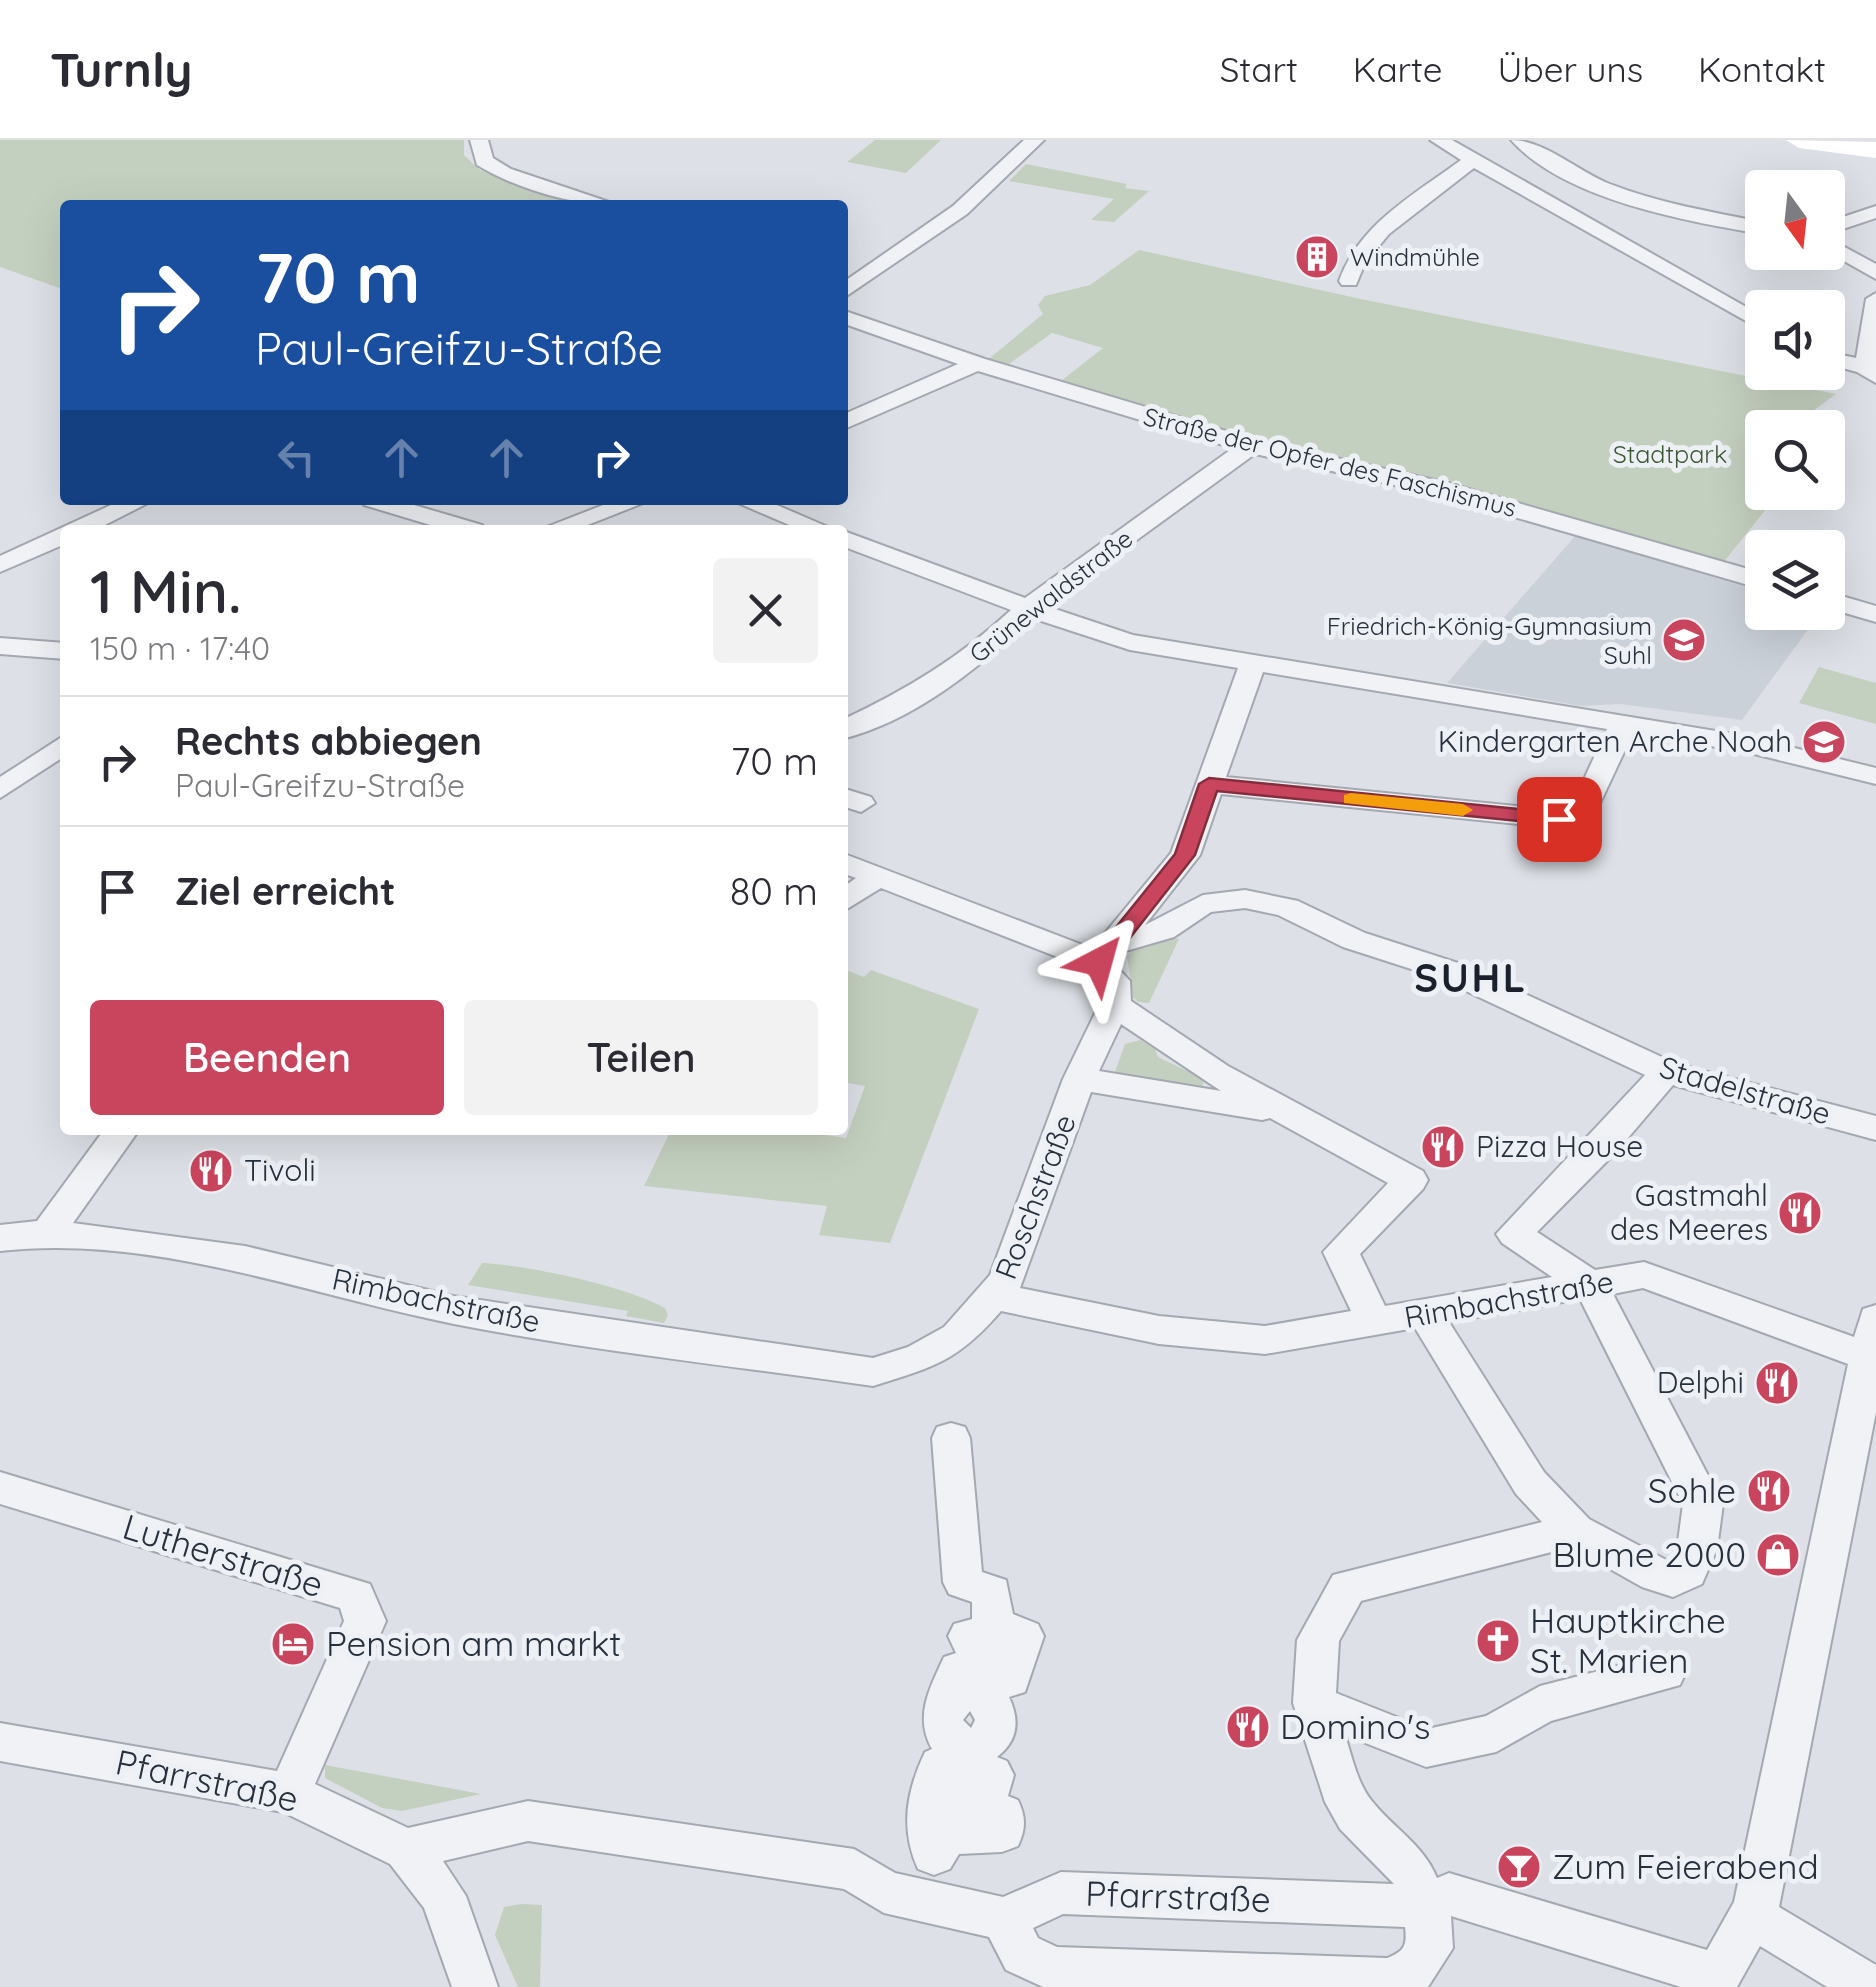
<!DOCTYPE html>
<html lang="de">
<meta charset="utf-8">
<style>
:root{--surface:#fff;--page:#f2f2f3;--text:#2b2b33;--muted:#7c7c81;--line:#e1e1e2;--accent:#c9455e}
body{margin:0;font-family:Quicksand,sans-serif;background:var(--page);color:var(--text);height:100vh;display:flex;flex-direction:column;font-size:38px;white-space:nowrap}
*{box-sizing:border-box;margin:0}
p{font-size:32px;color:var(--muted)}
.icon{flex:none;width:55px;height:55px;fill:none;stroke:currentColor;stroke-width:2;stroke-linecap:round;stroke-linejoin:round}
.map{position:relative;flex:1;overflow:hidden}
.panel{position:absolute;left:60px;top:385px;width:788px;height:610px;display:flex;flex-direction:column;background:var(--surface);border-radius:10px;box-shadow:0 10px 40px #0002}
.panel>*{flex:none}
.hud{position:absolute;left:60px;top:60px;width:788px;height:305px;border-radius:10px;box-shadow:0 10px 40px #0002;background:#1a4fa0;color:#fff;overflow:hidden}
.needle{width:65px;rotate:165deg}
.tools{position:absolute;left:1745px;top:30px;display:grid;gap:20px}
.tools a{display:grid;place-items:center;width:100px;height:100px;border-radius:10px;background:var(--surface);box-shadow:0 10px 40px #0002;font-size:50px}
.pin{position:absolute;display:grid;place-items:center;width:85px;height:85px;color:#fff;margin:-42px;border-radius:20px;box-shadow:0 5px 15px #0006}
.me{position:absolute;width:110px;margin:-55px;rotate:39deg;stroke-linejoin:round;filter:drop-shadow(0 0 8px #0008)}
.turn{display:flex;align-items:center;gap:35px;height:210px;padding:0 30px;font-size:45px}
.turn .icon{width:130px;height:130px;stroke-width:2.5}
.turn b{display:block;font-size:70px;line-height:85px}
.lanes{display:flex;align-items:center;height:95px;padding:0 30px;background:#0003;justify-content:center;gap:50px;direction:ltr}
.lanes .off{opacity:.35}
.round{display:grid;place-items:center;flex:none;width:105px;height:105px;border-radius:10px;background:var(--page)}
.headline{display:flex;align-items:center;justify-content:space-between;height:170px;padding:0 30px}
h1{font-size:60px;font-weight:600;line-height:75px}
.primary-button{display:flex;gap:20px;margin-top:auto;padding:20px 30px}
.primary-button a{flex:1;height:115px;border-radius:10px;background:var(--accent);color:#fff;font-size:40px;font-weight:600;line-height:115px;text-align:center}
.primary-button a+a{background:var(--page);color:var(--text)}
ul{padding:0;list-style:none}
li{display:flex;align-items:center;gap:30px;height:130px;padding:0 30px;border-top:2px solid var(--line)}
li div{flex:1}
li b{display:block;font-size:38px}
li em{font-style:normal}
header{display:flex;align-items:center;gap:60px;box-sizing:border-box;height:140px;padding:0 50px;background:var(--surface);border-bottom:2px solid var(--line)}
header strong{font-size:48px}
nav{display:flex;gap:55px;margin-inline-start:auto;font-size:35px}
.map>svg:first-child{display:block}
</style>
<header>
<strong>Turnly</strong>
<nav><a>Start</a><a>Karte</a><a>Über uns</a><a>Kontakt</a></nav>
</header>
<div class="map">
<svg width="1876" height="1847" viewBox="0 0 1876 1847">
<rect width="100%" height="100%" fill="#dde1e7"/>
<path fill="#cbd1d9" d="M 1576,395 L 1762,452 L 1762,472 L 1820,473 L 1742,580 L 1620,564 L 1581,566 L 1447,543 Z"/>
<path fill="#c4d0bf" d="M 0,0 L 464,0 L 464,15 L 480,30 L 581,65 L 65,65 L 65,150 L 0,127 Z
M 875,0 L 941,0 L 906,33 L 847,22 Z
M 1026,24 L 1127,44 L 1125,48 L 1149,51 L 1114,82 L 1091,80 L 1114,59 L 1009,41 Z
M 1139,110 L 1361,159 L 1836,254 L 1799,281 L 1799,287 L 1762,288 L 1762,352 L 1779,353 L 1722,424 L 1253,303 L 1057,244 L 1103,208 L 1052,193 L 1005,227 L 985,222 L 1043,174 L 1038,165 L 1045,156 L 1090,145 Z
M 1819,527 L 1876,543 L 1876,584 L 1799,563 Z
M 1169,798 L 1179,799 L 1149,863 L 1138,862 L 1133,857 L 1127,816 L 1135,808 Z
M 843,829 L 864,837 L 871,830 L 979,869 L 890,1103 L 819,1095 L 827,1066 L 644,1046 L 671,990 L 792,990 L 846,998 L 865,946 L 843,942 Z
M 1140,900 L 1155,909 L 1158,917 L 1204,939 L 1202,949 L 1115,932 L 1125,904 Z
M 482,1123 C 527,1125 626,1146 665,1168 L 668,1175 L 664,1183 L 626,1176 L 628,1171 L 468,1145 Z
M 325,1625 L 481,1654 L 402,1671 L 382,1668 L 325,1638 Z
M 521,1764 L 542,1765 L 540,1847 L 518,1847 L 495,1795 L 504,1767 Z"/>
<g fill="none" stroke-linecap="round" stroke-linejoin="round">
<defs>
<path id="street" d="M 470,0 L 488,0 L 493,18 L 511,29 L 618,65 C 571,65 517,49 477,25 Z
M 1024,0 L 1044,0 L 967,74 L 842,159 L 842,143 L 953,66 Z
M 1430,0 L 1452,0 L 1762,176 L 1762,190 L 1474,28 L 1389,94 L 1365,123 L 1356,145 L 1342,145 L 1339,141 C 1359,84 1415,54 1461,20 Z
M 1511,0 C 1545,0 1577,31 1610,44 C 1659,63 1711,72 1762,82 L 1762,94 C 1686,81 1565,60 1511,0 Z
M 1876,66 L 1876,78 L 1828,94 L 1828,82 Z
M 1828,98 L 1876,124 L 1876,139 L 1828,112 Z
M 1876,153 L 1876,243 L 1857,232 L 1828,224 L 1828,212 L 1856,218 L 1866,159 Z
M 842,170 L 985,219 L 1256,300 L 1448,343 L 1762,433 L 1762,449 L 1435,354 L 1255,314 L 1046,466 L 1133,495 L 1746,596 L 1876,628 L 1876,644 L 1746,612 L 1633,593 L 1596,672 L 1559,688 L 1221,654 L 1200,715 L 1145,785 L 1203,755 L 1245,750 L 1298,761 L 1365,793 L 1458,823 L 1677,924 L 1876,976 L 1876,1000 L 1673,945 L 1616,1012 L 1537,1092 L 1595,1130 L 1644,1122 L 1854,1197 L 1863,1169 L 1876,1165 L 1876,1272 L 1779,1767 L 1876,1825 L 1876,1847 L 1827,1847 L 1760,1806 L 1737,1847 L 1681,1847 L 1451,1776 L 1453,1808 L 1428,1847 L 1043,1847 L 1006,1830 L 989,1797 L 884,1773 L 844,1749 L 528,1701 L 443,1721 L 466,1756 L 498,1847 L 452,1847 L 424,1768 L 390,1724 L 283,1672 L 0,1621 L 0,1583 L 277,1631 L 344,1481 L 340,1468 L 0,1364 L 0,1332 L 370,1444 L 386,1481 L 315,1644 L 408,1688 L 528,1661 L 854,1709 L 895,1733 L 1003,1757 L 1061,1732 L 1394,1744 L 1340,1689 L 1325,1662 L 1293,1563 L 1297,1500 L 1333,1435 L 1542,1382 L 1516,1354 L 1415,1188 L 1265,1214 L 1159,1204 L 1001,1171 C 958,1221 934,1227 873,1246 C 734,1226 592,1211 454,1184 C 304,1154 155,1094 0,1111 L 0,1085 L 37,1081 L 104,990 L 139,990 L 73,1083 L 245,1106 L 453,1156 L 873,1218 L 908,1207 L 944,1187 L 990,1135 L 1063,939 L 1099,865 L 1098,842 L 1088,829 L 881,748 L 842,772 L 842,748 L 856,738 L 842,733 L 842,713 L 1101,812 L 1097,805 L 1101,798 L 1171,713 L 1238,528 L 1130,510 L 1032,478 C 979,528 914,581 842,599 L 842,580 C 906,550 959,518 1011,470 L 842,406 L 841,390 L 1025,458 L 1233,308 L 978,231 L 842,290 L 842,275 L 958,224 L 842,183 ZM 1263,532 L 1607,589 L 1574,661 L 1555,670 L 1226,637 ZM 1245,768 L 1278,775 L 1343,807 L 1436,837 L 1645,935 L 1496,1094 L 1502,1103 L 1552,1137 L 1385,1166 L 1360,1114 L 1423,1049 L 1428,1040 L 1423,1031 L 1228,926 L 1131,861 L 1130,841 L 1103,812 L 1112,815 L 1174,797 L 1211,772 ZM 1121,884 L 1221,951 L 1099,931 ZM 1091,952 L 1262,980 L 1270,978 L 1388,1043 L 1323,1112 L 1351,1171 L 1265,1186 L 1159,1176 L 1020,1148 ZM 1643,1148 L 1848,1224 L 1734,1762 L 1707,1810 L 1449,1733 L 1437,1738 C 1423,1704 1393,1688 1371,1660 C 1357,1642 1352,1617 1345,1595 L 1426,1627 L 1496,1612 L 1551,1581 L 1680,1545 L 1686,1532 L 1680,1519 L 1665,1514 L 1540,1546 L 1486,1576 L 1427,1589 L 1336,1553 L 1339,1501 L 1361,1461 L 1571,1407 L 1642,1447 L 1673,1457 L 1702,1444 L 1717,1409 L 1723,1364 L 1613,1154 ZM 1580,1159 L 1683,1364 L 1677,1409 L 1670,1422 L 1589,1379 L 1544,1332 L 1449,1182 ZM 1063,1774 L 1405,1787 C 1407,1805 1405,1811 1387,1818 L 1057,1807 L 1038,1798 L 1033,1788 Z
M 122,360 L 154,360 L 95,390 L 65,390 L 65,404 L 0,432 L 0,416 Z
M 360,360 L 397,360 L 482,385 L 485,390 L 447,390 L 364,365 Z
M 616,360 L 651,360 L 575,390 L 539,390 Z
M 731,360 L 765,360 L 835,390 L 801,390 Z
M 1828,452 L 1876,466 L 1876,482 L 1828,468 Z
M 0,498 L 65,503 L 65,519 L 0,514 Z
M 65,595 L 65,616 L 0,658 L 0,637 Z
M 842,648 L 871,657 L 875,663 L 861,672 L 842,666 Z
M 951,1283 L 965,1287 L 970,1298 L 982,1432 L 1006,1440 L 1013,1474 L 1038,1484 L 1044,1496 L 1025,1552 L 1009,1557 C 1020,1580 1018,1601 997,1617 L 1007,1621 L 1014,1635 L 1008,1656 L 1018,1660 C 1026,1677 1026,1689 1018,1706 L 1002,1712 L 959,1714 L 950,1729 L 934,1735 L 918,1729 C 900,1689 906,1652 925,1612 L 932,1609 C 914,1577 929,1549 944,1517 L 956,1513 L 948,1496 L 954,1484 L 972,1479 L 972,1462 L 949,1454 L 943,1442 L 932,1298 L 937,1287 ZM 970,1571 L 975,1580 L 971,1588 L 963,1580 Z"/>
</defs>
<use href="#street" stroke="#a3a8b1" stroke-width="4"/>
<use href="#street" fill="#f0f2f5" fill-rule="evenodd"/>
<path fill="#fff" fill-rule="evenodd" d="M 1786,0 L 1876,2 L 1876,18 L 1799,8 Z"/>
</g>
<path fill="#c9455e" stroke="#832d3d" stroke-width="2.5" d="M 1209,638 L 1559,673 L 1569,679 L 1559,685 L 1217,651 L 1195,715 L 1107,827 L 1092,827 L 1092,817 L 1175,714 L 1199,644 Z"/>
<path fill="#f59e0b" d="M 1351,653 L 1463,664 L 1473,670 L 1463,676 L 1344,663 L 1344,655 Z"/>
<defs>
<symbol id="building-disc" viewBox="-11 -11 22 22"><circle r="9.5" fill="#c9455e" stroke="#edf0f4"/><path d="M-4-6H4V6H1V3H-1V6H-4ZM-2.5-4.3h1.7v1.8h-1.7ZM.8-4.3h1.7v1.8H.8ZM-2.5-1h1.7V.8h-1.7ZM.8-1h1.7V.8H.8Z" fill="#fff"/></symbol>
<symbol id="school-disc" viewBox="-11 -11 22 22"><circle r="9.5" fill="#c9455e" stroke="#edf0f4"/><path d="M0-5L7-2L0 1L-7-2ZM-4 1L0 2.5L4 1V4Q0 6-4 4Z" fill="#fff"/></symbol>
<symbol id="restaurant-disc" viewBox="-11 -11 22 22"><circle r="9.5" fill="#c9455e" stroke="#edf0f4"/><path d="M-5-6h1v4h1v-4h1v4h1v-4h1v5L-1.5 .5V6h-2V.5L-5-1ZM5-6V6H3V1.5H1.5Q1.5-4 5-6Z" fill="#fff"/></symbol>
<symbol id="shop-disc" viewBox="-11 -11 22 22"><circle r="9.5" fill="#c9455e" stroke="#edf0f4"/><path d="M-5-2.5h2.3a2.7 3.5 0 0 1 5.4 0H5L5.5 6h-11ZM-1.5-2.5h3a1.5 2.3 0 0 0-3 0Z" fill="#fff"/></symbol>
<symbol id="church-disc" viewBox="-11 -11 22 22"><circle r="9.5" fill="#c9455e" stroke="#edf0f4"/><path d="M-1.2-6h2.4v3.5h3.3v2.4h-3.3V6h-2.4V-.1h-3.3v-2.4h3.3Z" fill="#fff"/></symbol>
<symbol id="hotel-disc" viewBox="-11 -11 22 22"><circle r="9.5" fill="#c9455e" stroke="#edf0f4"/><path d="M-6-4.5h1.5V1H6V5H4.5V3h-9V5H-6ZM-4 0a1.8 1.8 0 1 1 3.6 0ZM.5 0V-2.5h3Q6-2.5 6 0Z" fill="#fff"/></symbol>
<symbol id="bar-disc" viewBox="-11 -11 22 22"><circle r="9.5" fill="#c9455e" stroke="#edf0f4"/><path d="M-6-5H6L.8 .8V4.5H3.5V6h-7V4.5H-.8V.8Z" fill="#fff"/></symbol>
</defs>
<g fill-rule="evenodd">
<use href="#building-disc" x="1292" y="92" width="50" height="50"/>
<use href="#school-disc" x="1659" y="475" width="50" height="50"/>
<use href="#school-disc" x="1799" y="577" width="50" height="50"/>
<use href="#restaurant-disc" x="1418" y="982" width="50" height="50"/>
<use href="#restaurant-disc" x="186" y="1006" width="50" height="50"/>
<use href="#restaurant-disc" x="1775" y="1048" width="50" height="50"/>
<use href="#restaurant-disc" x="1752" y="1218" width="50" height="50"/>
<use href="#restaurant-disc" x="1744" y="1326" width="50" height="50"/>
<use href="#shop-disc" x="1753" y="1390" width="50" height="50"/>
<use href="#church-disc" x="1473" y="1476" width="50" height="50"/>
<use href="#hotel-disc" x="268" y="1479" width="50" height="50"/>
<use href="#restaurant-disc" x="1223" y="1562" width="50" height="50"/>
<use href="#bar-disc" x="1494" y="1702" width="50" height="50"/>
</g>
<g text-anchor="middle" stroke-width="10" stroke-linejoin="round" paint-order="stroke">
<g font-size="25" fill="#27303d" stroke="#edf0f4" text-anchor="start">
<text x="1350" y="126">Windmühle</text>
<text x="1652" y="495" text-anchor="end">Friedrich-König-Gymnasium<tspan x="1652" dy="29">Suhl</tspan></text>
</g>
<g font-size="25" fill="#3d5835" stroke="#edf0f4">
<text x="1670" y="323">Stadtpark</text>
</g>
<g font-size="25" fill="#27303d" stroke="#edf0f4">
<text transform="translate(1330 322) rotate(14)" y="9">Straße der Opfer des Faschismus</text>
<text transform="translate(1051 456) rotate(-38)" y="9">Grünewaldstraße</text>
</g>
<g font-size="30" fill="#27303d" stroke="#edf0f4" text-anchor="end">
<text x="1792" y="612">Kindergarten Arche Noah</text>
<text x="1476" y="1017" text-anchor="start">Pizza House</text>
<text x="244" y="1041" text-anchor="start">Tivoli</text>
<text x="1768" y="1066">Gastmahl<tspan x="1768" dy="34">des Meeres</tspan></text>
<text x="1744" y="1253">Delphi</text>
</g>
<g font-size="30" fill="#27303d" stroke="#edf0f4">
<text transform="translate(1745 951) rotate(16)" y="10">Stadelstraße</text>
<text transform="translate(1036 1057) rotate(-69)" y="10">Roschstraße</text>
<text transform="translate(1509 1160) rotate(-10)" y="10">Rimbachstraße</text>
<text transform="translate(436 1161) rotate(12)" y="10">Rimbachstraße</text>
</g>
<g font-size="35" fill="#27303d" stroke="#edf0f4" text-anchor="start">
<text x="1736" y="1363" text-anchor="end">Sohle</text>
<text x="1746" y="1427" text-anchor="end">Blume 2000</text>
<text x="1530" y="1493">Hauptkirche<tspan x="1530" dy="40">St. Marien</tspan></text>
<text x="326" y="1516">Pension am markt</text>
<text x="1280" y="1599">Domino's</text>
<text x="1552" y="1739">Zum Feierabend</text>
</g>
<g font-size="35" fill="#27303d" stroke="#edf0f4">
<text transform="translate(223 1416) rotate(17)" y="12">Lutherstraße</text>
<text transform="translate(207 1641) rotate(12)" y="12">Pfarrstraße</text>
<text transform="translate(1178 1757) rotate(2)" y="12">Pfarrstraße</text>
</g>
<g font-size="40" font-weight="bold" letter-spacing="2.5" fill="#1a212d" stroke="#edf0f4">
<text x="1471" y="852">SUHL</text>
</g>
</g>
</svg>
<div class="tools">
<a><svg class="needle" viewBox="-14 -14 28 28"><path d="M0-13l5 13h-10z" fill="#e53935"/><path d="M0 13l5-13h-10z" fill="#7c7c81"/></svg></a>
<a><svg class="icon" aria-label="sound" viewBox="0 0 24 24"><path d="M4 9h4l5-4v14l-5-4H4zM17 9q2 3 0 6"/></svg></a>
<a><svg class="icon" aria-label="search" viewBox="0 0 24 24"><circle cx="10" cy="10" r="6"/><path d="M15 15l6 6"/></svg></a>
<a><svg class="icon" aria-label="layers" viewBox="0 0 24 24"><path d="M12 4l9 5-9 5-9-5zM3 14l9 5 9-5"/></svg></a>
</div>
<div class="pin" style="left:1559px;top:679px;background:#d93025"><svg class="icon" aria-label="arrive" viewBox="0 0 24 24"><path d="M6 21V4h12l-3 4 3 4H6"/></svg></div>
<svg class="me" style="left:1099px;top:822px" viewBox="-20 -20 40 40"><path d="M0-17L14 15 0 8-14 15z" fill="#c9455e" stroke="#fff" stroke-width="4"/></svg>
<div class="hud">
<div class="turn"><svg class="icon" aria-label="right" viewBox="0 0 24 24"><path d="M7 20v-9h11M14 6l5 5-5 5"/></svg><div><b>70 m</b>Paul-Greifzu-Straße</div></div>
<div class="lanes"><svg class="icon off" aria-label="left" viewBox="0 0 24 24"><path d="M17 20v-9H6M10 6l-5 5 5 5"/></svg><svg class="icon off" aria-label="ahead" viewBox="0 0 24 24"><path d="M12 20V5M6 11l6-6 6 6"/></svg><svg class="icon off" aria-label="ahead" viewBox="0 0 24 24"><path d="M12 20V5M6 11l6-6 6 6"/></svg><svg class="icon" aria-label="right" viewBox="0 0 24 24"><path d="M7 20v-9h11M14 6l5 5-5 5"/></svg></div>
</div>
<section class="panel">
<div class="headline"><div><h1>1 Min.</h1><p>150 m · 17:40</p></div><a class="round"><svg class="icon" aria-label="close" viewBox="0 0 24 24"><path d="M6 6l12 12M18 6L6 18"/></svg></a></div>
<ul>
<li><svg class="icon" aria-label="right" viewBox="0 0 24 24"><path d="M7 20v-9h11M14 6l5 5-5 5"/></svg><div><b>Rechts abbiegen</b><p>Paul-Greifzu-Straße</p></div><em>70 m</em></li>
<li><svg class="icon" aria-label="arrive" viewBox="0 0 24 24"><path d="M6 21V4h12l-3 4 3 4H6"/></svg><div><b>Ziel erreicht</b></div><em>80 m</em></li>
</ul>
<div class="primary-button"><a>Beenden</a><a>Teilen</a></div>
</section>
</div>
